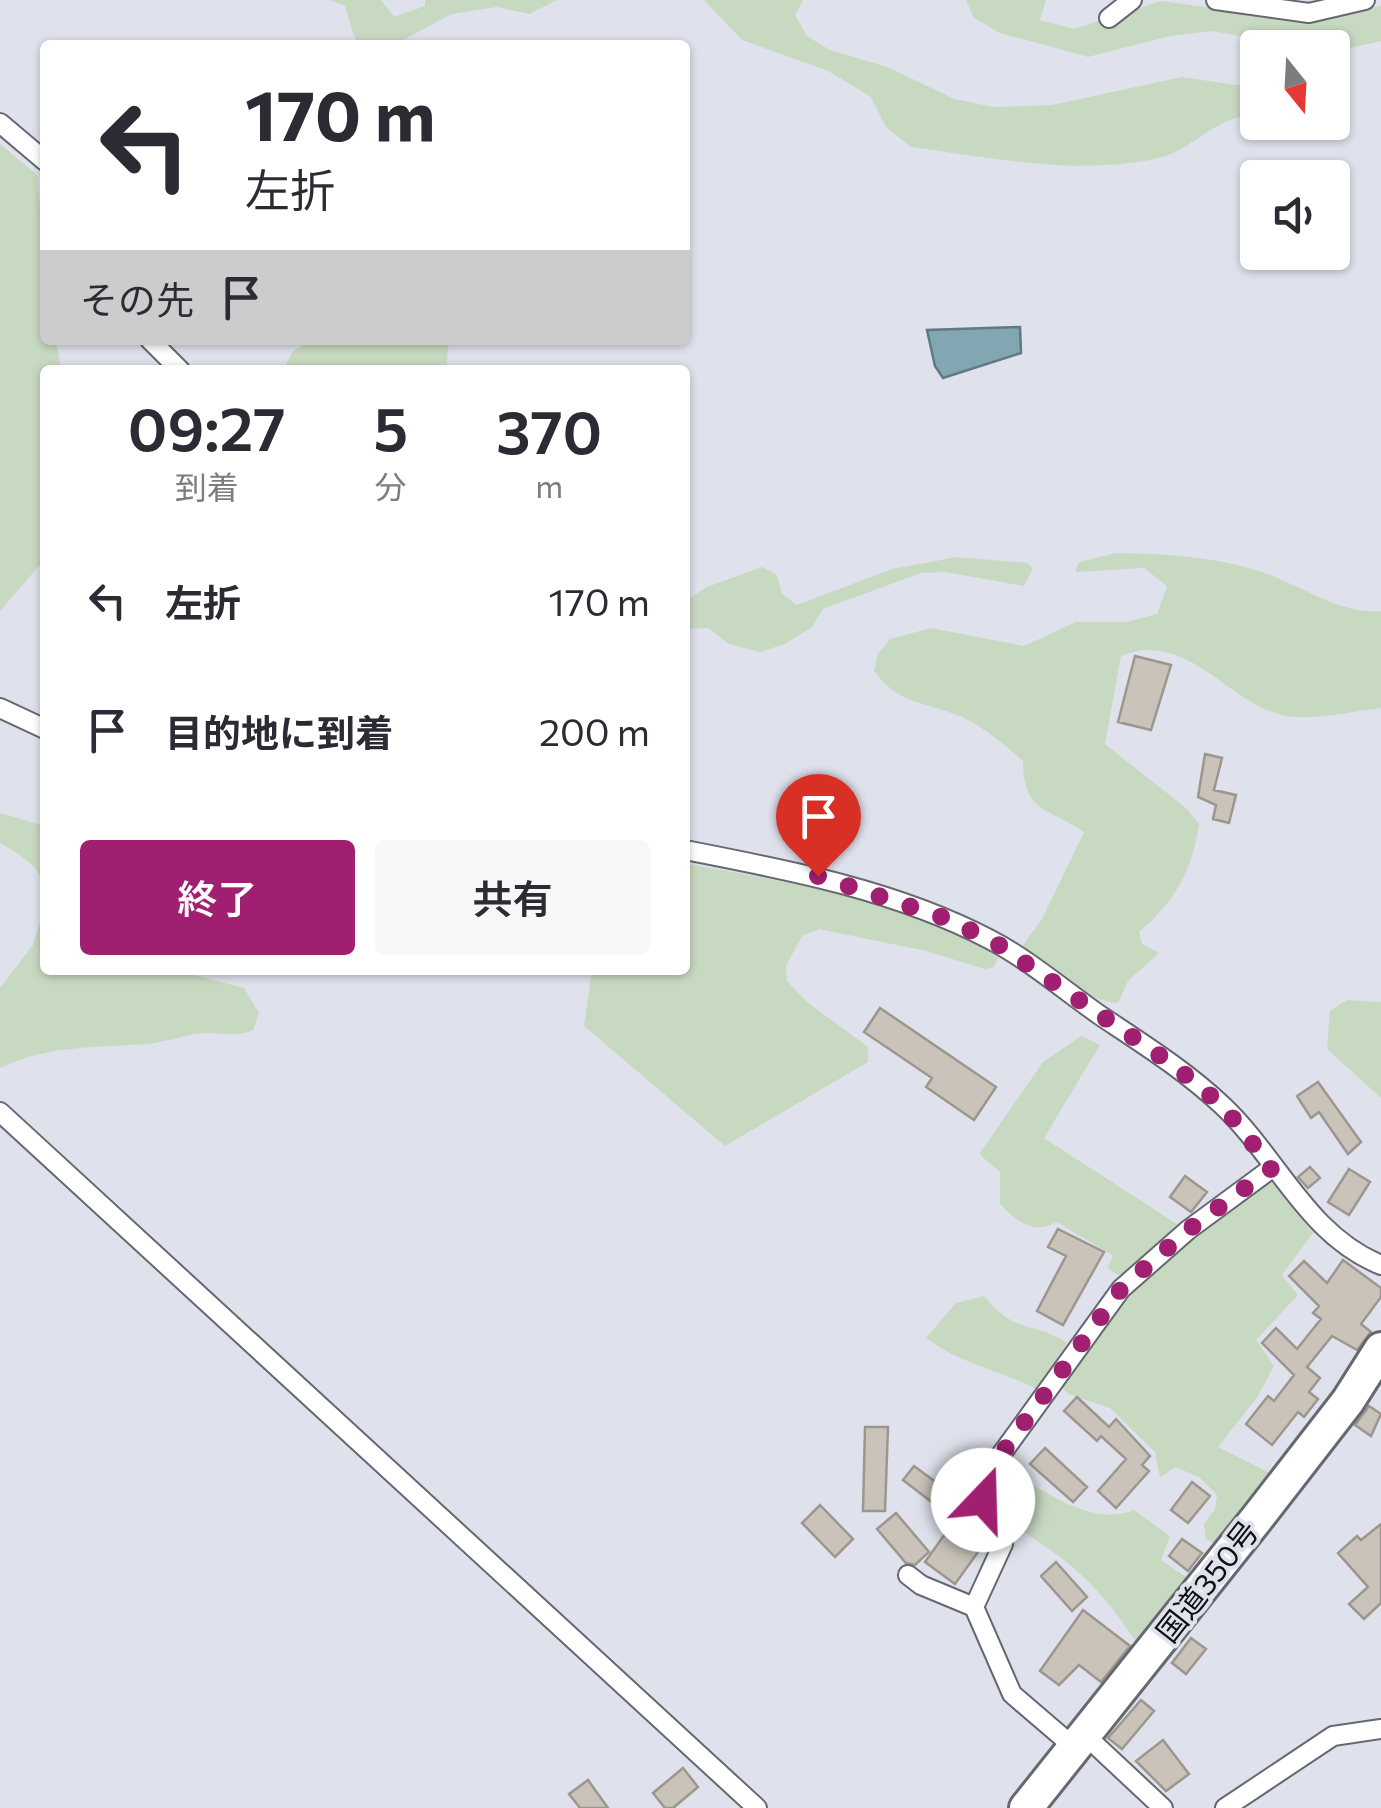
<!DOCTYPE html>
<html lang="ja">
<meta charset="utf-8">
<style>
:root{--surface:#fff;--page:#f7f7f7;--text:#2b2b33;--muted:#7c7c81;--accent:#a11f70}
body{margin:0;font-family:Commissioner,"Noto Sans JP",sans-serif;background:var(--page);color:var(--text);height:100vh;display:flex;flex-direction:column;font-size:38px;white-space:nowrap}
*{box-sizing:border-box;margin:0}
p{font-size:32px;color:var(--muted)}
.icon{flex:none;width:55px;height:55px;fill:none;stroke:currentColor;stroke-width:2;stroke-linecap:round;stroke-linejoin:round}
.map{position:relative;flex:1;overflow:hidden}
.sheet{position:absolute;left:40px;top:365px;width:650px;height:610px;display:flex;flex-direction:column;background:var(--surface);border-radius:10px;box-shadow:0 2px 8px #0004}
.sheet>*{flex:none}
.top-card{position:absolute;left:40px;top:40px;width:650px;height:305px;border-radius:10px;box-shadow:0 2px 8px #0004;background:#fff;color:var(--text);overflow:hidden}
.needle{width:65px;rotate:162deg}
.controls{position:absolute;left:1240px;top:30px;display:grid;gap:20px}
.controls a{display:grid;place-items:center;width:110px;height:110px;border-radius:10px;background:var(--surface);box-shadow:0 2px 8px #0004;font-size:50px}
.pin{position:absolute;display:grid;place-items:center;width:85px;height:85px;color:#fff;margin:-102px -42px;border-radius:50% 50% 50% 0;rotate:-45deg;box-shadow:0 0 10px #0007}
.pin .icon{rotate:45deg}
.me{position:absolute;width:110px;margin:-55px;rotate:21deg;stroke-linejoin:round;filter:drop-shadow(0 0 8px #0008)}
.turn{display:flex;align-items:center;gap:35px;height:210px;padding:0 40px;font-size:45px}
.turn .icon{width:130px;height:130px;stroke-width:2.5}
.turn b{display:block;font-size:70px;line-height:85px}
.then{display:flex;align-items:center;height:95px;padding:0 40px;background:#0003;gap:20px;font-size:38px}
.eta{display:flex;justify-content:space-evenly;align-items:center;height:170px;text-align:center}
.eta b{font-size:60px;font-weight:600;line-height:70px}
.action{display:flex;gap:20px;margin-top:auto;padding:20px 40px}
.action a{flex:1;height:115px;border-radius:10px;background:var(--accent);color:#fff;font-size:40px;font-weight:600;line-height:115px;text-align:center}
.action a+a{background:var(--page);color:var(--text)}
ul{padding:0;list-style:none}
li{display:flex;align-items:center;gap:30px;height:130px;padding:0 40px}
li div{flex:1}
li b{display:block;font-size:38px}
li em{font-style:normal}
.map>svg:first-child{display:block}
</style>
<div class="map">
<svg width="1381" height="1808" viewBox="0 0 1381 1808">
<rect width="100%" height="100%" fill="#dfe2ec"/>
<path fill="#c8d9c1" d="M 330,0 L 381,0 L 394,17 L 425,6 L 425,0 L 557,0 L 529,14 L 497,7 L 452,14 L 393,45 L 357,45 L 345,6 Z
M 704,0 L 803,0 L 795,15 L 807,36 L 830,50 L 890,68 L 954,99 L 994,107 L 1052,105 L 1182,77 L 1257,88 L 1257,116 C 1219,112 1194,150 1159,158 C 1078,176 993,158 911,147 L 886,127 L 871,97 L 828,71 L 742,40 Z
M 966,0 L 1046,0 L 1040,20 L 1074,29 L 1161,1 L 1286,18 L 1354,14 L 1381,5 L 1381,41 L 1333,52 L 1332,48 L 1297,47 L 1213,31 L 1170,36 L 1088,57 L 1000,33 L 974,18 Z
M 0,144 L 37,175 L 45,266 L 45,340 L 56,340 L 61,370 L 45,370 L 45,559 L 0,611 Z
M 311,340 L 449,340 L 446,370 L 283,370 L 292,352 Z
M 1116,553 C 1165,554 1208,556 1256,570 C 1296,582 1339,615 1381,611 L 1381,708 C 1354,711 1323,719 1296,717 C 1230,713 1193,628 1121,656 L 1105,744 L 1186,808 L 1199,824 C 1193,869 1174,903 1139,932 L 1142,944 L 1159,953 L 1128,981 L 1118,1003 C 1087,1001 1040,971 1023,945 L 1042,919 L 1084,832 C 1046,806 1024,814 1023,761 C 1002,743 982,725 957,715 C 923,702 897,703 874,671 L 878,654 L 890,639 L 931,628 L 1024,646 L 1076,622 L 1127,622 L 1157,614 L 1167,586 L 1144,568 L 1075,572 L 1079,562 Z
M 957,557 L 1028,563 L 1033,569 L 1024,586 L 945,572 L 921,573 L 823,609 L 812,627 L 785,644 L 760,652 L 729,644 L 708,628 L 685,629 L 685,601 L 707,587 L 762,567 L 777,575 L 782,594 L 797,605 L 892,569 Z
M 0,813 L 45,826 L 45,889 C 40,865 20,855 0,843 Z
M 685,863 C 771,880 931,903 998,958 L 994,967 L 985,969 L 926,951 L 819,929 L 802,936 L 786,966 L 787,981 L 807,1002 L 868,1047 L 868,1062 L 725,1146 L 584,1026 L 592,970 L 685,970 Z
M 45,906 L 45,970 L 175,970 L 244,988 L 259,1013 L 253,1030 C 235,1038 226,1033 207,1033 C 187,1033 166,1043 146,1044 C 93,1048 49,1045 0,1068 L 0,988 L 33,945 Z
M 1347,1000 L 1381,1002 L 1381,1098 L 1327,1049 L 1330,1011 Z
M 1081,1036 L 1100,1045 L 1044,1138 L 1180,1226 L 1125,1279 L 1107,1268 L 1113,1256 L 1057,1222 C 1033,1235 1017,1222 1000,1204 L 1000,1172 L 979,1154 L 1043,1062 Z
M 1271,1180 L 1313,1233 L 1282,1275 L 1298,1295 L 1256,1340 L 1274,1366 L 1258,1396 L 1218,1447 L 1270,1473 L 1216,1544 L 1206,1539 L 1204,1524 L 1215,1509 L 1217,1495 L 1200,1478 L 1176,1467 L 1160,1477 L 1155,1452 L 1110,1408 L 1068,1394 L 1062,1387 C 1112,1298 1188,1238 1271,1180 Z
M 984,1296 C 1017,1336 1034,1321 1067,1343 L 1037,1389 C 1000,1371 959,1363 926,1338 L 956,1303 Z
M 1006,1470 C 1044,1489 1090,1528 1134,1510 L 1170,1536 L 1161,1560 L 1189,1579 L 1135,1640 C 1094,1579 1062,1554 998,1517 C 992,1497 992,1486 1006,1470 Z"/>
<path fill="#82a6b2" stroke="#607983" stroke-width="2.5" d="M 1020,327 L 1021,353 L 943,378 L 935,366 L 927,330 Z"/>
<path fill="#c9c3ba" stroke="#9c968e" stroke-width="2.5" d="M 1135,656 L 1171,665 L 1151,730 L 1118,722 Z
M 1205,754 L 1222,758 L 1214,790 L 1236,795 L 1229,823 L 1213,819 L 1216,805 L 1198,797 Z
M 880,1008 L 996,1087 L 974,1120 L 926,1087 L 932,1078 L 864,1032 Z
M 1318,1082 L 1361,1142 L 1348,1154 L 1319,1112 L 1311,1118 L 1297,1096 Z
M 1310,1167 L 1320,1178 L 1308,1188 L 1298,1177 Z
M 1349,1169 L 1370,1182 L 1349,1215 L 1328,1202 Z
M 1185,1176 L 1207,1192 L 1191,1212 L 1170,1197 Z
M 1058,1229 L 1104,1252 L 1063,1325 L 1037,1311 L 1066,1256 L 1048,1247 Z
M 1343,1260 L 1381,1288 L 1381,1297 L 1361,1324 L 1371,1332 L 1357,1350 L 1332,1336 L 1307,1367 L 1320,1378 L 1309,1392 L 1318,1399 L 1304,1417 L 1298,1412 L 1272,1445 L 1246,1424 L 1268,1396 L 1274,1401 L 1294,1375 L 1262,1343 L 1276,1328 L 1297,1349 L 1321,1319 L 1313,1313 L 1319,1306 L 1289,1276 L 1304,1261 L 1327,1283 Z
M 1077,1397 L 1109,1427 L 1116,1419 L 1150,1456 L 1142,1465 L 1149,1471 L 1116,1508 L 1098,1491 L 1126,1459 L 1101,1436 L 1097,1441 L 1064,1411 Z
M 1369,1406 L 1381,1414 L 1371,1436 L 1355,1425 Z
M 865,1427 L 888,1427 L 885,1511 L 863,1511 Z
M 1045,1448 L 1087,1487 L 1073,1502 L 1030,1464 Z
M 914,1466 L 968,1506 L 961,1514 L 975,1524 L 971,1530 L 983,1545 L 955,1584 L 925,1562 L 955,1520 L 903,1480 Z
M 1192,1482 L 1210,1496 L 1188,1523 L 1171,1510 Z
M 820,1505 L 853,1539 L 835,1557 L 802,1523 Z
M 896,1513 L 929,1552 L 915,1565 L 906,1563 L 877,1529 Z
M 1381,1524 L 1381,1603 L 1364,1619 L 1349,1604 L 1368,1587 L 1338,1553 L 1357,1536 L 1361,1540 Z
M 1182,1539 L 1202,1553 L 1188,1571 L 1169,1556 Z
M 1056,1562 L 1087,1597 L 1072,1611 L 1041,1576 Z
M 1083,1610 L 1130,1646 L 1101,1682 L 1079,1665 L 1059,1685 L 1040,1671 Z
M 1191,1638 L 1206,1649 L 1186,1674 L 1172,1663 Z
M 1141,1700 L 1154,1711 L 1122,1749 L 1108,1738 Z
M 1163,1740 L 1189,1774 L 1166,1791 L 1136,1761 Z
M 683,1768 L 698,1787 L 673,1808 L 665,1808 L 653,1793 Z
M 588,1780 L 608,1808 L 580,1808 L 569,1794 Z"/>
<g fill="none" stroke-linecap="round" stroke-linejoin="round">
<defs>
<path id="street" d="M 1216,0 L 1309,13 L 1365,0
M 1109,18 L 1132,0
M 0,123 L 45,161
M 150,340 L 180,370
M 0,708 L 45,729
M 685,850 C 788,870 895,890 989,939 C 1028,959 1065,991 1101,1016 C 1143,1044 1186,1071 1223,1106 C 1278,1158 1307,1235 1381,1265
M 0,1112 L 757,1808
M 908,1575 L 921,1585 L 974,1607 L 1012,1694 L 1075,1748
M 974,1607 L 1003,1544 C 983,1510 977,1500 995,1463 L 1121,1289 L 1188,1230 L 1272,1168
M 1086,1736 L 1163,1808
M 1225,1808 L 1333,1736 L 1381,1729"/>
<path id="highway" d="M 1026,1808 L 1258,1517 L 1348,1401 L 1381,1349"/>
</defs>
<use href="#street" stroke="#666871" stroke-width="22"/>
<use href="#highway" stroke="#666871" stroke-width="38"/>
<use href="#street" stroke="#fff" stroke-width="18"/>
<use href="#highway" stroke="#fff" stroke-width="32"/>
</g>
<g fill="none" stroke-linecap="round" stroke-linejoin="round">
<path stroke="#a11f70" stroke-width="18" stroke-dasharray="0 32.4" d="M 818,876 L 942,917 L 993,941 L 1172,1064 L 1223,1106 L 1272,1168 L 1188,1230 L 1121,1289 L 995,1463 L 982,1490 L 983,1500"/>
</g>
<g text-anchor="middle" stroke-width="8" stroke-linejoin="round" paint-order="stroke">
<g font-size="30" fill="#0f1014" stroke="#dfe2ec">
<text transform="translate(1208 1582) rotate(-52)" y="10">国道350号</text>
</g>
</g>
</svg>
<div class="controls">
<a><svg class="needle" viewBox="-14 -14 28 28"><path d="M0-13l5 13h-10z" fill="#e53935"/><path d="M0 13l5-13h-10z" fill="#7c7c81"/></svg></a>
<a><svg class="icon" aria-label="sound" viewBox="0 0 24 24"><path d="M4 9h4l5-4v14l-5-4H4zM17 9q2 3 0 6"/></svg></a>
</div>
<div class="pin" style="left:818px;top:876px;background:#d93025"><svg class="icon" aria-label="arrive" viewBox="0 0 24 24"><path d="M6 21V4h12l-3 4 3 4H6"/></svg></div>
<svg class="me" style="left:983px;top:1500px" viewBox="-20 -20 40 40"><circle r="19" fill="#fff"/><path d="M0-13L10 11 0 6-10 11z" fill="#a11f70"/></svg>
<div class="top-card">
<div class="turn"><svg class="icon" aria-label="left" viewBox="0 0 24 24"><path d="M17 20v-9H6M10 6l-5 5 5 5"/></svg><div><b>170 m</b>左折</div></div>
<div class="then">その先<svg class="icon" aria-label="arrive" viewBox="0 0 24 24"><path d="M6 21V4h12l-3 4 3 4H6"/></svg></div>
</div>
<section class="sheet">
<div class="eta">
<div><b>09:27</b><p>到着</p></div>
<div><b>5</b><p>分</p></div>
<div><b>370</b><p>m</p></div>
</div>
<ul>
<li><svg class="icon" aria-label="left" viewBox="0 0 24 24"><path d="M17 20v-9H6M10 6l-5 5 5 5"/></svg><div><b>左折</b></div><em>170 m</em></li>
<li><svg class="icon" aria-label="arrive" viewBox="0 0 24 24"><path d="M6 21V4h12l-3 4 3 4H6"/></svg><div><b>目的地に到着</b></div><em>200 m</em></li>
</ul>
<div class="action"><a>終了</a><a>共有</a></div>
</section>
</div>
